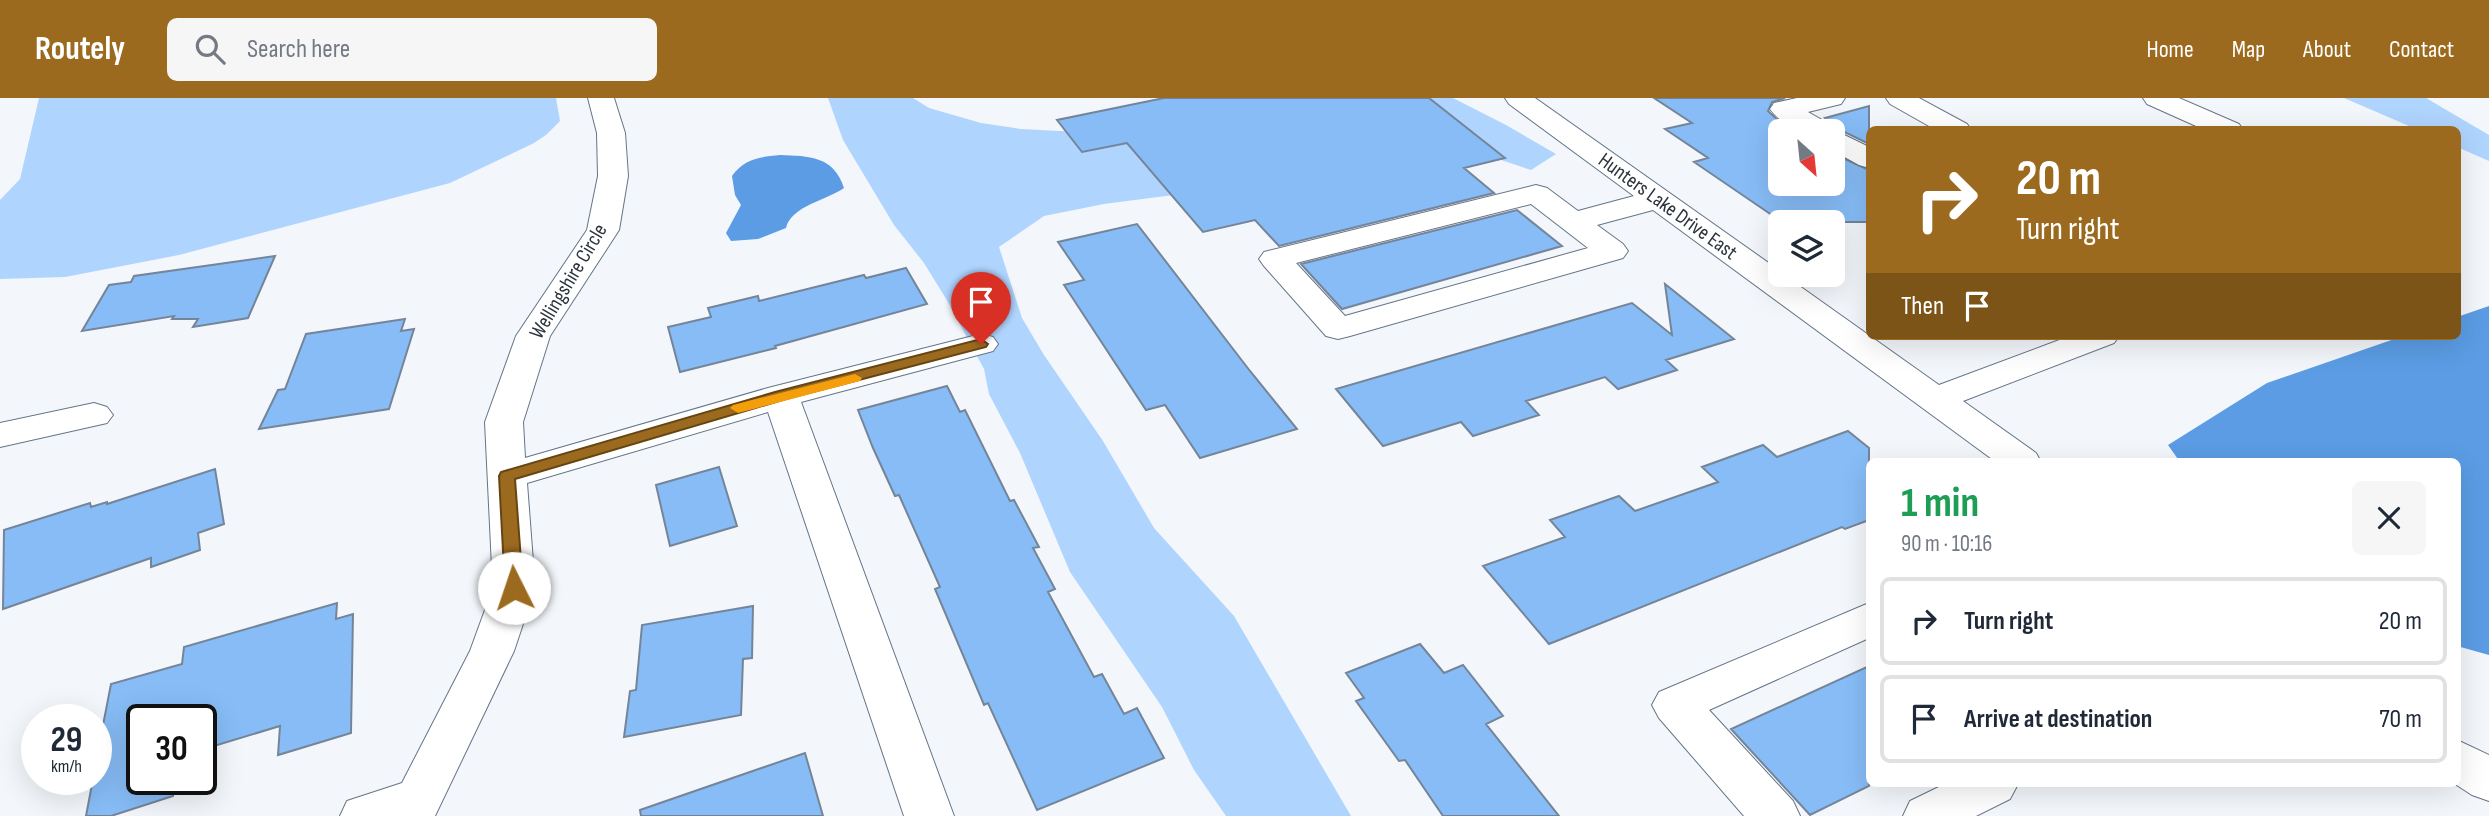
<!DOCTYPE html>
<meta charset="utf-8">
<style>
:root{--surface:#fff;--page:#f6f6f7;--text:#1f2937;--muted:#747a83;--line:#e0e1e3;--accent:#9c6a1f}
body{margin:0;font-family:"Sofia Sans Condensed",sans-serif;background:var(--page);color:var(--text);height:100vh;display:flex;flex-direction:column;font-size:26px;white-space:nowrap}
*{box-sizing:border-box;margin:0}
p{font-size:23px;color:var(--muted)}
.icon{flex:none;width:38px;height:38px;fill:none;stroke:currentColor;stroke-width:2;stroke-linecap:round;stroke-linejoin:round}
.map{position:relative;flex:1;overflow:hidden}
.sheet{position:absolute;left:1866px;top:360px;width:595px;height:329px;display:flex;flex-direction:column;background:var(--surface);border-radius:10px;box-shadow:0 7px 28px #0002}
.sheet>*{flex:none}
.hud{position:absolute;left:1866px;top:28px;width:595px;height:214px;border-radius:10px;box-shadow:0 7px 28px #0002;background:#9c6a1f;color:#fff;overflow:hidden}
.needle{width:46px;rotate:153deg}
.buttons{position:absolute;left:1768px;top:21px;display:grid;gap:14px}
.buttons a{display:grid;place-items:center;width:77px;height:77px;border-radius:10px;background:var(--surface);box-shadow:0 7px 28px #0002;font-size:35px}
.speed{position:absolute;left:21px;top:606px;display:flex;gap:14px;font-size:35px;font-weight:700;text-align:center}
.speed>*{display:grid;place-content:center;width:91px;height:91px;border-radius:50%;background:var(--surface);box-shadow:0 7px 28px #0002;line-height:1}
.speed small{font-size:18px;font-weight:400}
.speed .limit{border:4px solid #111;border-radius:10px;background:#fff;color:#111}
.pin{position:absolute;display:grid;place-items:center;width:60px;height:60px;color:#fff;margin:-72px -30px;border-radius:50% 50% 50% 0;rotate:-45deg;box-shadow:0 0 7px #0007}
.pin .icon{rotate:45deg}
.me{position:absolute;width:77px;margin:-38px;rotate:356deg;stroke-linejoin:round;filter:drop-shadow(0 0 5px #0008)}
.turn{display:flex;align-items:center;gap:24px;height:147px;padding:0 35px;font-size:32px}
.turn .icon{width:91px;height:91px;stroke-width:2.5}
.turn b{display:block;font-size:49px;line-height:60px}
.then{display:flex;align-items:center;height:66px;padding:0 35px;background:#0003;gap:14px;font-size:26px}
.round{display:grid;place-items:center;flex:none;width:74px;height:74px;border-radius:10px;background:var(--page)}
.head{display:flex;align-items:center;justify-content:space-between;height:119px;padding:0 35px}
h1{font-size:42px;font-weight:700;line-height:52px;color:#1e9e55}
ul{padding:0;list-style:none}
li{display:flex;align-items:center;gap:21px;height:88px;margin:0 14px 10px;padding:0 21px;border:4px solid var(--line);border-radius:10px}
li div{flex:1}
li b{display:block;font-size:26px}
li em{font-style:normal}
header{display:flex;align-items:center;gap:42px;box-sizing:border-box;height:98px;padding:0 35px;background:var(--accent);color:#fff}
header strong{font-size:33px}
nav{display:flex;gap:38px;margin-inline-start:auto;font-size:24px}
.search{width:490px;height:63px;background:var(--page);display:flex;align-items:center;gap:18px;box-sizing:border-box;padding:0 24px;border-radius:10px;color:var(--muted);font-size:26px}
.map>svg:first-child{display:block}
</style>
<header>
<strong>Routely</strong>
<div class="search"><svg class="icon" aria-label="search" viewBox="0 0 24 24"><circle cx="10" cy="10" r="6"/><path d="M15 15l6 6"/></svg>Search here</div>
<nav><a>Home</a><a>Map</a><a>About</a><a>Contact</a></nav>
</header>
<div class="map">
<svg width="2489" height="718" viewBox="0 0 2489 718">
<rect width="100%" height="100%" fill="#f3f7fb"/>
<path fill="#afd4fe" d="M 39,0 L 556,0 L 560,23 L 546,37 L 534,45 L 450,85 L 179,157 L 65,179 L 0,181 L 0,102 L 20,81 Z
M 828,0 L 913,0 L 929,10 L 981,25 L 1021,31 L 1118,36 L 1259,0 L 1453,0 L 1506,27 L 1556,56 L 1531,72 L 1450,45 L 1220,91 L 1104,106 L 1044,118 L 999,149 L 1022,220 L 1044,257 L 1103,343 L 1154,430 L 1234,518 L 1351,718 L 1226,718 L 1194,672 L 1162,609 L 1070,474 L 1020,355 L 989,296 L 984,271 L 948,204 L 924,165 L 894,127 L 843,42 Z
M 2344,0 L 2426,0 L 2489,37 L 2489,63 L 2457,49 L 2457,32 L 2416,31 Z"/>
<path fill="#5b9ce4" d="M 780,57 C 809,58 834,58 844,90 C 827,102 791,108 786,130 L 758,141 L 731,143 L 726,135 L 741,107 L 735,97 L 732,78 C 744,61 759,59 780,57 Z
M 2489,208 L 2489,557 L 2457,548 L 2457,364 L 2180,364 L 2168,347 L 2267,285 L 2403,238 L 2457,238 L 2457,219 Z"/>
<path fill="#87bcf6" stroke="#748599" stroke-width="2" d="M 1164,0 L 1429,0 L 1505,60 L 1464,70 L 1494,95 L 1279,148 L 1255,122 L 1203,134 L 1127,45 L 1082,54 L 1057,22 Z
M 1654,0 L 1785,0 L 1772,4 L 1768,13 L 1782,26 L 1801,33 L 1780,33 L 1780,86 L 1832,86 L 1832,55 L 1869,72 L 1869,124 L 1782,124 L 1694,64 L 1708,60 L 1665,31 L 1692,25 Z
M 1869,8 L 1869,46 L 1836,30 L 1825,20 Z
M 1517,112 L 1562,148 L 1342,211 L 1301,166 Z
M 1137,126 L 1250,273 L 1297,331 L 1200,360 L 1165,307 L 1146,312 L 1064,187 L 1084,182 L 1058,144 Z
M 275,158 L 248,220 L 193,229 L 198,221 L 172,221 L 174,218 L 82,233 L 109,187 L 131,184 L 134,178 Z
M 906,170 L 927,206 L 775,248 L 776,250 L 680,274 L 668,229 L 711,219 L 708,210 L 758,198 L 759,203 L 864,177 L 866,180 Z
M 1665,186 L 1734,241 L 1666,262 L 1677,272 L 1618,291 L 1605,279 L 1526,303 L 1539,317 L 1473,338 L 1461,324 L 1383,348 L 1336,291 L 1632,205 L 1672,237 Z
M 405,221 L 401,233 L 414,231 L 389,311 L 259,331 L 278,292 L 285,291 L 306,236 Z
M 947,288 L 960,314 L 965,312 L 1010,403 L 1014,402 L 1039,449 L 1033,450 L 1055,491 L 1048,494 L 1094,579 L 1102,576 L 1124,616 L 1137,610 L 1164,660 L 1037,712 L 988,605 L 984,607 L 935,491 L 940,489 L 899,397 L 895,398 L 873,350 L 858,312 Z
M 1848,333 L 1869,350 L 1869,422 L 1845,431 L 1842,429 L 1549,546 L 1483,468 L 1565,439 L 1550,422 L 1619,398 L 1635,413 L 1718,384 L 1702,369 L 1763,347 L 1777,359 Z
M 719,369 L 737,428 L 670,448 L 656,387 Z
M 215,371 L 224,426 L 198,435 L 200,452 L 151,469 L 151,460 L 3,511 L 4,432 L 90,405 L 91,409 L 107,404 L 107,406 Z
M 337,505 L 336,521 L 353,516 L 351,635 L 278,657 L 280,628 L 201,652 L 201,621 L 142,621 L 142,681 L 175,681 L 173,698 L 111,718 L 86,718 L 93,681 L 96,681 L 96,663 L 111,586 L 182,566 L 184,549 Z
M 753,508 L 752,560 L 743,561 L 741,617 L 624,639 L 630,593 L 636,592 L 642,527 Z
M 1420,546 L 1444,575 L 1463,567 L 1503,618 L 1486,626 L 1559,718 L 1443,718 L 1405,662 L 1399,663 L 1356,603 L 1364,600 L 1346,575 Z
M 1869,568 L 1869,688 L 1810,717 L 1731,631 Z
M 805,655 L 823,718 L 641,718 L 640,712 Z"/>
<g fill="none" stroke-linecap="round" stroke-linejoin="round">
<defs>
<path id="minor" d="M 588,0 L 614,0 L 625,35 L 628,78 L 619,132 L 550,238 L 523,324 L 525,360 L 768,290 L 981,236 L 993,239 L 998,246 L 993,253 L 801,304 L 954,718 L 904,718 L 768,314 L 527,385 L 535,490 L 514,553 L 435,718 L 340,718 L 347,703 L 402,685 L 470,553 L 493,490 L 485,324 L 516,238 L 587,132 L 598,78 L 597,35 Z
M 1505,0 L 1535,0 L 1780,173 L 1780,177 L 1784,177 L 1939,287 L 2070,238 L 2119,238 L 2114,245 L 1963,303 L 2036,355 L 2041,364 L 1996,364 L 1653,112 L 1597,127 L 1623,146 L 1628,153 L 1623,160 L 1350,238 L 1338,241 L 1326,238 L 1264,168 L 1259,161 L 1264,154 L 1536,87 L 1547,90 L 1578,113 L 1634,98 L 1509,6 ZM 1531,106 L 1588,150 L 1345,218 L 1296,165 Z
M 1797,0 L 1845,0 L 1841,6 L 1808,14 L 1831,27 L 1834,32 L 1869,49 L 1869,70 L 1859,67 L 1832,52 L 1832,33 C 1809,33 1785,32 1770,11 L 1774,5 Z
M 1886,0 L 1919,0 L 1967,26 L 1971,32 L 1936,32 L 1890,6 Z
M 2143,0 L 2179,0 L 2239,26 L 2243,32 L 2205,32 L 2147,6 Z
M 94,305 L 107,309 L 113,317 L 107,325 L 0,349 L 0,325 Z
M 1869,505 L 1869,540 L 1709,612 L 1793,703 L 1800,718 L 1744,718 L 1659,620 L 1652,607 L 1659,594 Z
M 2457,642 L 2489,657 L 2489,703 L 2472,697 L 2455,686 Z
M 1945,686 L 2018,686 L 2010,701 L 1976,718 L 1903,718 L 1910,703 Z"/>
</defs>
<use href="#minor" stroke="#647588" stroke-width="2"/>
<use href="#minor" fill="#fff" fill-rule="evenodd"/>
</g>
<path fill="#9c6a1f" stroke="#654514" stroke-width="2" d="M 981,241 L 988,246 L 986,249 L 786,301 L 515,381 L 523,490 L 520,494 L 508,494 L 505,490 L 499,378 L 501,374 L 775,294 Z"/>
<path fill="#f59e0b" d="M 855,276 L 862,280 L 860,283 L 738,315 L 730,310 L 733,307 Z"/>
<g text-anchor="middle" stroke-width="5" stroke-linejoin="round" paint-order="stroke">
<g font-size="21" fill="#2c343c" stroke="#fff">
<text transform="translate(1668 108) rotate(36)" y="7">Hunters Lake Drive East</text>
<text transform="translate(568 183) rotate(-59)" y="7">Wellingshire Circle</text>
</g>
</g>
</svg>
<div class="buttons">
<a><svg class="needle" viewBox="-14 -14 28 28"><path d="M0-13l5 13h-10z" fill="#e53935"/><path d="M0 13l5-13h-10z" fill="#747a83"/></svg></a>
<a><svg class="icon" aria-label="layers" viewBox="0 0 24 24"><path d="M12 4l9 5-9 5-9-5zM3 14l9 5 9-5"/></svg></a>
</div>
<div class="speed"><div>29<small>km/h</small></div><div class="limit">30</div></div>
<div class="pin" style="left:981px;top:246px;background:#d93025"><svg class="icon" aria-label="arrive" viewBox="0 0 24 24"><path d="M6 21V4h12l-3 4 3 4H6"/></svg></div>
<svg class="me" style="left:514px;top:490px" viewBox="-20 -20 40 40"><circle r="19" fill="#fff"/><path d="M0-13L10 11 0 6-10 11z" fill="#9c6a1f"/></svg>
<div class="hud">
<div class="turn"><svg class="icon" aria-label="right" viewBox="0 0 24 24"><path d="M7 20v-9h11M14 6l5 5-5 5"/></svg><div><b>20 m</b>Turn right</div></div>
<div class="then">Then<svg class="icon" aria-label="arrive" viewBox="0 0 24 24"><path d="M6 21V4h12l-3 4 3 4H6"/></svg></div>
</div>
<section class="sheet">
<div class="head"><div><h1>1 min</h1><p>90 m · 10:16</p></div><a class="round"><svg class="icon" aria-label="close" viewBox="0 0 24 24"><path d="M6 6l12 12M18 6L6 18"/></svg></a></div>
<ul>
<li><svg class="icon" aria-label="right" viewBox="0 0 24 24"><path d="M7 20v-9h11M14 6l5 5-5 5"/></svg><div><b>Turn right</b></div><em>20 m</em></li>
<li><svg class="icon" aria-label="arrive" viewBox="0 0 24 24"><path d="M6 21V4h12l-3 4 3 4H6"/></svg><div><b>Arrive at destination</b></div><em>70 m</em></li>
</ul>
</section>
</div>
